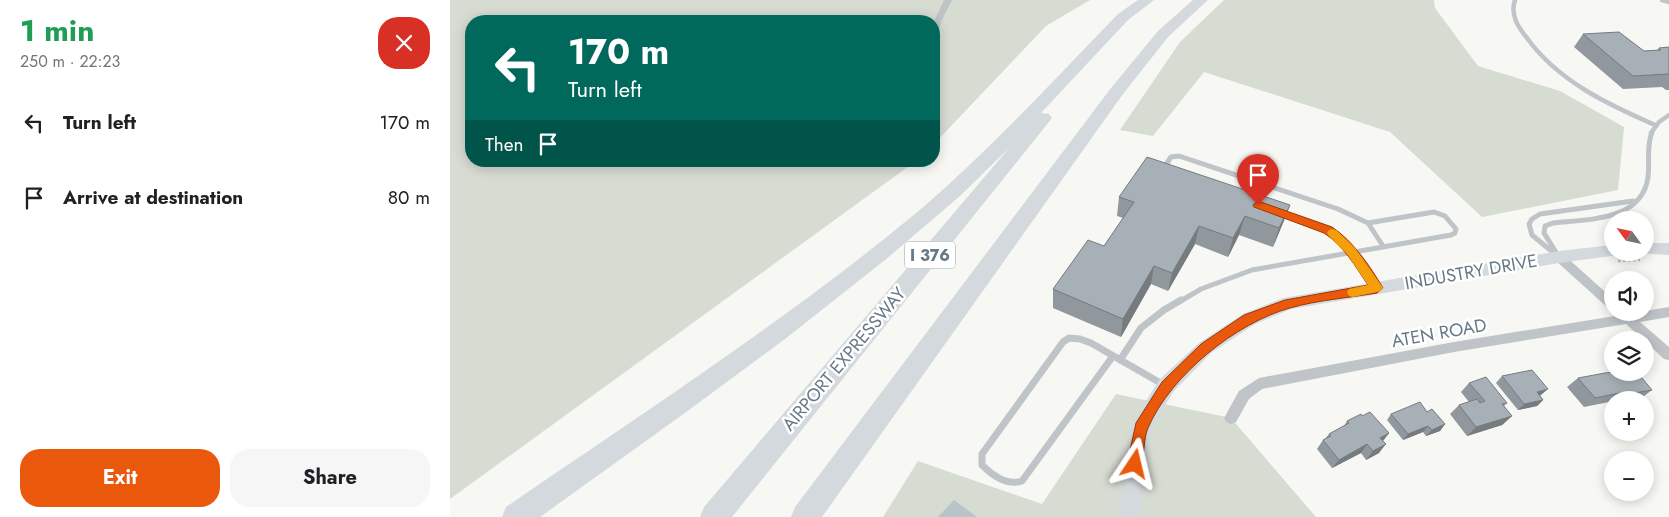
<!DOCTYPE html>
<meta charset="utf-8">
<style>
:root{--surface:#fff;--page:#f6f6f6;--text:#202124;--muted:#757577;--accent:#ea580c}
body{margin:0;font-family:Jost,sans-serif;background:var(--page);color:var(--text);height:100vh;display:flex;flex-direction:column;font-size:19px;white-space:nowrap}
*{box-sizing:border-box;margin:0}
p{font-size:16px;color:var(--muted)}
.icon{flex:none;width:28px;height:28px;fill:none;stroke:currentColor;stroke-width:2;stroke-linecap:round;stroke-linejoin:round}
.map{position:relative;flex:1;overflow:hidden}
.sheet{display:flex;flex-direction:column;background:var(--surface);width:450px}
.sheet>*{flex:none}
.banner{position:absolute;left:15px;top:15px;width:475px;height:152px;border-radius:20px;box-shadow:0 2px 12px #0003;background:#00695c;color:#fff;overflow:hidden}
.needle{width:32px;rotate:303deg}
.tools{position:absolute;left:1154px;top:211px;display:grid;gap:10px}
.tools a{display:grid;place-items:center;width:50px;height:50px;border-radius:50%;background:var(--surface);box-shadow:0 2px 12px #0003;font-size:25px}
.pin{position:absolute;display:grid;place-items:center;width:42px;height:42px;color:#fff;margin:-51px -21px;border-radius:50% 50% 50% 0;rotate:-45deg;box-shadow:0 0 5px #0007}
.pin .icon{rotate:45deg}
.me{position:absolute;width:55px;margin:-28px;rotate:10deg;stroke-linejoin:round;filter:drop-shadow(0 0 4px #0008)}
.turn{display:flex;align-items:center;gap:18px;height:105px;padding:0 20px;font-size:22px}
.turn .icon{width:65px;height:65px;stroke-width:2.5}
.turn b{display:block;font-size:35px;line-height:42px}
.then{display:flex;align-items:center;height:48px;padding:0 20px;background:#0003;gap:10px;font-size:19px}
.round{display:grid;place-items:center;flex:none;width:52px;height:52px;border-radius:20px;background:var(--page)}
.head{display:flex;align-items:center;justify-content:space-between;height:85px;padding:0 20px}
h1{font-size:30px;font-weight:700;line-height:38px;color:#1e9e55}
.button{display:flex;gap:10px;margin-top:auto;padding:10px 20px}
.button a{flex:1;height:58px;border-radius:20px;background:var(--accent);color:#fff;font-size:20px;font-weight:700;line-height:58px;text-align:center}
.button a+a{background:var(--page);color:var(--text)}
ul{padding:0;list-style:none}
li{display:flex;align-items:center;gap:15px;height:75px;padding:0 20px}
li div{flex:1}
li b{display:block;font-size:19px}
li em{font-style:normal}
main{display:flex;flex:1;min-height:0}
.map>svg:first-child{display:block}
</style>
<main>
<section class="sheet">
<div class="head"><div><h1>1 min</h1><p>250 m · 22:23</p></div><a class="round" style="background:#d93025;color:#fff"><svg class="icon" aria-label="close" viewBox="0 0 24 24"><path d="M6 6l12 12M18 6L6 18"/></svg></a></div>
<ul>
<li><svg class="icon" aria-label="left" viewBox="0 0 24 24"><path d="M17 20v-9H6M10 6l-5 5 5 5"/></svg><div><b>Turn left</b></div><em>170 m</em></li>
<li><svg class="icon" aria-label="arrive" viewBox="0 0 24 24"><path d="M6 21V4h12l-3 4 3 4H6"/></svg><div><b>Arrive at destination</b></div><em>80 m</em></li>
</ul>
<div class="button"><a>Exit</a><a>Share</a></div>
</section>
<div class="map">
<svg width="1219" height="517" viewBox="0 0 1219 517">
<rect width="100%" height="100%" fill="#f7f7f4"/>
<path fill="#d7dcd3" d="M 0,0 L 640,0 L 596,26 L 484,144 L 484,21 L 21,21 L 21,161 L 466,161 L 0,499 Z
M 774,0 L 984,0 L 985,8 L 1028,66 L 1110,91 L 1174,127 L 1168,190 L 1032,217 L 940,132 L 754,72 L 703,136 L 670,130 L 730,42 Z
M 666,394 L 781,418 L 866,517 L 433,517 L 468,461 L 592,504 Z"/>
<path fill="#b7c5c8" d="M 504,500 L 527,517 L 488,517 Z"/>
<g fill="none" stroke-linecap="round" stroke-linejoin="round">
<path stroke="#b9bdbf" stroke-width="2.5" stroke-dasharray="2.5 2.5" stroke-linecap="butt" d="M 1168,261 L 1190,260"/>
<path stroke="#bfc4c8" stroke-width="4.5" d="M 1065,0 C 1060,15 1068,27 1077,38 C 1108,81 1157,104 1205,125
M 1212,0 L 1219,2
M 1201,133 L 1209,122 L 1219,115"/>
<path stroke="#bfc4c8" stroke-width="5" d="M 716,170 L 715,166 L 721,157 L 729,156 L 888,209 L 918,223
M 830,213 C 847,218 865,222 881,232 C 902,245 914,268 927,288
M 1105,254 L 1082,235 L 1079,224 L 1082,219 L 1090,214 L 1183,201
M 1109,257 L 1094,233 L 1095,226 L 1103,223 C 1136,219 1192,222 1198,177 C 1200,162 1196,147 1202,132
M 729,302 L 751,289 L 802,270 L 1001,235 L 1005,233 L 1006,229 L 995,216 L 984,212 L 918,223 L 933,246"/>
<path stroke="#bfc4c8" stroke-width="7" d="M 663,356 L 572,481 C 557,486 542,475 532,465 L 532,454 L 613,342 L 619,338 L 630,339 L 641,343 L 714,385
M 670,360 L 691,328 L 714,310 L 731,300"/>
<path fill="#bfc4c8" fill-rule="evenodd" d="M 494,0 L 502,0 L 491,22 L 488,35 L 484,37 L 484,21 Z
M 1109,253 L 1113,254 L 1162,298 L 1162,310 L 1158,308 L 1105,260 L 1103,257 Z
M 1219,307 L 1219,317 L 1190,322 L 1219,347 L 1219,360 L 1214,359 L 1176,324 L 1004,352 L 812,389 L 799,399 L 786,422 L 781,424 L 776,422 L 774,418 L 789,391 L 809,378 L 1004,342 L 1171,315 L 1175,312 L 1195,312 L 1195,311 Z"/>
<path fill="#d4d9dd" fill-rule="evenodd" d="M 1195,243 L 1219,243 L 1219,255 L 1189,253 L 1195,252 Z
M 1162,245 L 1162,252 L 1169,252 L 1168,255 L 1109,263 L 841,309 L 805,324 L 761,353 L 723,392 L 701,429 L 689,517 L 667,517 L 681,427 L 684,421 L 709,380 L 749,343 L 793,314 L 833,298 L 1109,251 Z"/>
<path fill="#d4d9dd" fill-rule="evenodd" d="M 688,0 L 704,0 L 678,20 L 591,113 L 599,114 L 602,118 L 282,517 L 250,517 L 254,507 L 560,147 L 510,196 L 435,260 L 335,339 L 232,415 L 90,517 L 52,517 L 56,507 C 196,411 340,318 471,209 C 541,149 604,80 668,14 Z
M 743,0 L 758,0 L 718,37 L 673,94 L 372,517 L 341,517 L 345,507 L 661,88 L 708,31 Z"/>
</g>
<path fill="#90979d" d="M 1133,34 L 1194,51 L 1207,50 L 1209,48 L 1219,47 L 1219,90 L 1216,90 L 1212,87 L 1173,89 L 1124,47 Z
M 669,197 L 840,205 L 833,223 L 823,247 L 789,235 L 778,257 L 745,244 L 718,291 L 701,284 L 671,337 L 603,308 L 603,289 L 654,246 L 673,218 L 667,216 Z
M 1166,375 L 1202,390 L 1190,399 L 1186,400 L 1162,400 L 1162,404 L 1161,405 L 1159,402 L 1134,407 L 1117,387 L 1128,378 Z
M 1052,376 L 1091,395 L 1090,395 L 1093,400 L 1087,406 L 1068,410 L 1046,383 Z
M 1019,383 L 1057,403 L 1054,406 L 1062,416 L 1052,425 L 1017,436 L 1000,414 L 1009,405 L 1019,402 L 1011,392 Z
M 977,412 L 995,424 L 990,431 L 976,436 L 973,432 L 953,440 L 937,420 L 941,414 Z
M 912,416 L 939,433 L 933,441 L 929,453 L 916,460 L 911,453 L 882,468 L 867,449 L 873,440 L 875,439 L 879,434 L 894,426 L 897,421 Z"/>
<path fill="#757b7f" d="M 840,205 L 833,223 L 823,247 L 829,228 Z
M 795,216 L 789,235 L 778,257 L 783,238 Z
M 749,226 L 745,244 L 718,291 L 722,273 Z
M 704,266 L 701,284 L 671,337 L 673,319 Z
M 1098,389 L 1091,395 L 1080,398 L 1087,392 Z
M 1093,400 L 1087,406 L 1068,410 L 1074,404 Z
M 1062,416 L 1052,425 L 1017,436 L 1026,427 Z
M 995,424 L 990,431 L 976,436 L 982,430 Z
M 978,426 L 973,432 L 953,440 L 958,434 Z
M 939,433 L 932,442 L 930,438 Z
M 917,444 L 911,453 L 882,468 L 889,460 Z
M 936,444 L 929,453 L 916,460 L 923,451 Z"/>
<path fill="#a7b0b6" stroke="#757b7f" d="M 1169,32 L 1194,51 L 1211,50 L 1209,48 L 1219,47 L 1219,74 L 1183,76 L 1133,34 Z
M 697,157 L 840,205 L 829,228 L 795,216 L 783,238 L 749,226 L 722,273 L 704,266 L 673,319 L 603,289 L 638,240 L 654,246 L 684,202 L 669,197 Z
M 1082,370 L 1098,389 L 1087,392 L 1093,400 L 1074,404 L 1052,376 Z
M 1164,372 L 1166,375 L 1177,372 L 1187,372 L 1202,390 L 1173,395 L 1170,393 L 1145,398 L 1128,378 L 1155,373 Z
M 1036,377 L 1057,403 L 1052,404 L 1062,416 L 1026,427 L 1009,405 L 1027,399 L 1030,403 L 1035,401 L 1019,383 Z
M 970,402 L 977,412 L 982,409 L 995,424 L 982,430 L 978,426 L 958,434 L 941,414 Z
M 920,412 L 939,433 L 930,438 L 936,444 L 923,451 L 917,444 L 889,460 L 873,440 L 881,436 L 879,434 L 899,423 L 897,421 L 911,414 L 912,416 Z"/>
<path fill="#ea580c" stroke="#983908" d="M 808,201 L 882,227 C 903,241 920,266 933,288 L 927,293 C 898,298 868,300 840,308 C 786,323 721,375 698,428 C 693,440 695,456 690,469 L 685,471 L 680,469 L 677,464 L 686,423 L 712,382 L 751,344 L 794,315 L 835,300 L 918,285 C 905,266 894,246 874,233 L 804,207 L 803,205 Z"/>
<path fill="#f59e0b" d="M 882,229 L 886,230 L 905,248 L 931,285 L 933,288 L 931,291 L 903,297 L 899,296 L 897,292 L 899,289 L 918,285 L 897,254 L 879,236 L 877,233 L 879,230 Z"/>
<g text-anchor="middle" stroke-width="5" stroke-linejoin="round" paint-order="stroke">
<rect fill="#fff" stroke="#93a1aa" stroke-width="1" x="455" y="241.5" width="50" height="27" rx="4"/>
<g font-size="16" font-weight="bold" fill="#657986">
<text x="480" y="261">I 376</text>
</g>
<g font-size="18" fill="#657986" stroke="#fff">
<text transform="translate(1021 272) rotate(-10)" y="6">INDUSTRY DRIVE</text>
<text transform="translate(989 333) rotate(-10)" y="6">ATEN ROAD</text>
<text transform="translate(394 359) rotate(-50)" y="6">AIRPORT EXPRESSWAY</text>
</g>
</g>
</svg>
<div class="tools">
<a><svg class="needle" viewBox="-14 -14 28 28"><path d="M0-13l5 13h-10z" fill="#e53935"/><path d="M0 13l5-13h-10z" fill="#757577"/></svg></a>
<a><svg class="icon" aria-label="sound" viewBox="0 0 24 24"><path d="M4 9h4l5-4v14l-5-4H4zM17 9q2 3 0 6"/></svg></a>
<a><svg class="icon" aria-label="layers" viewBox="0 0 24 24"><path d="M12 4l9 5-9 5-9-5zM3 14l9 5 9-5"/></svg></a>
<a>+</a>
<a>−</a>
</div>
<div class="pin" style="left:808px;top:205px;background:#d93025"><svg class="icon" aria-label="arrive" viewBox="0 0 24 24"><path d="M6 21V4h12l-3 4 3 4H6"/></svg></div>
<svg class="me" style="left:685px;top:464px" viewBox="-20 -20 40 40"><path d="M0-17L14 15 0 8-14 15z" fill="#ea580c" stroke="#fff" stroke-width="4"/></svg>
<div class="banner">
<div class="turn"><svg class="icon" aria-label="left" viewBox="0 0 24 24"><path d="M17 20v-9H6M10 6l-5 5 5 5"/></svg><div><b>170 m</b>Turn left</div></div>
<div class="then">Then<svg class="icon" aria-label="arrive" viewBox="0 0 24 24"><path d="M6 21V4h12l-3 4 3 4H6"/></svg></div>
</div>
</div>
</main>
